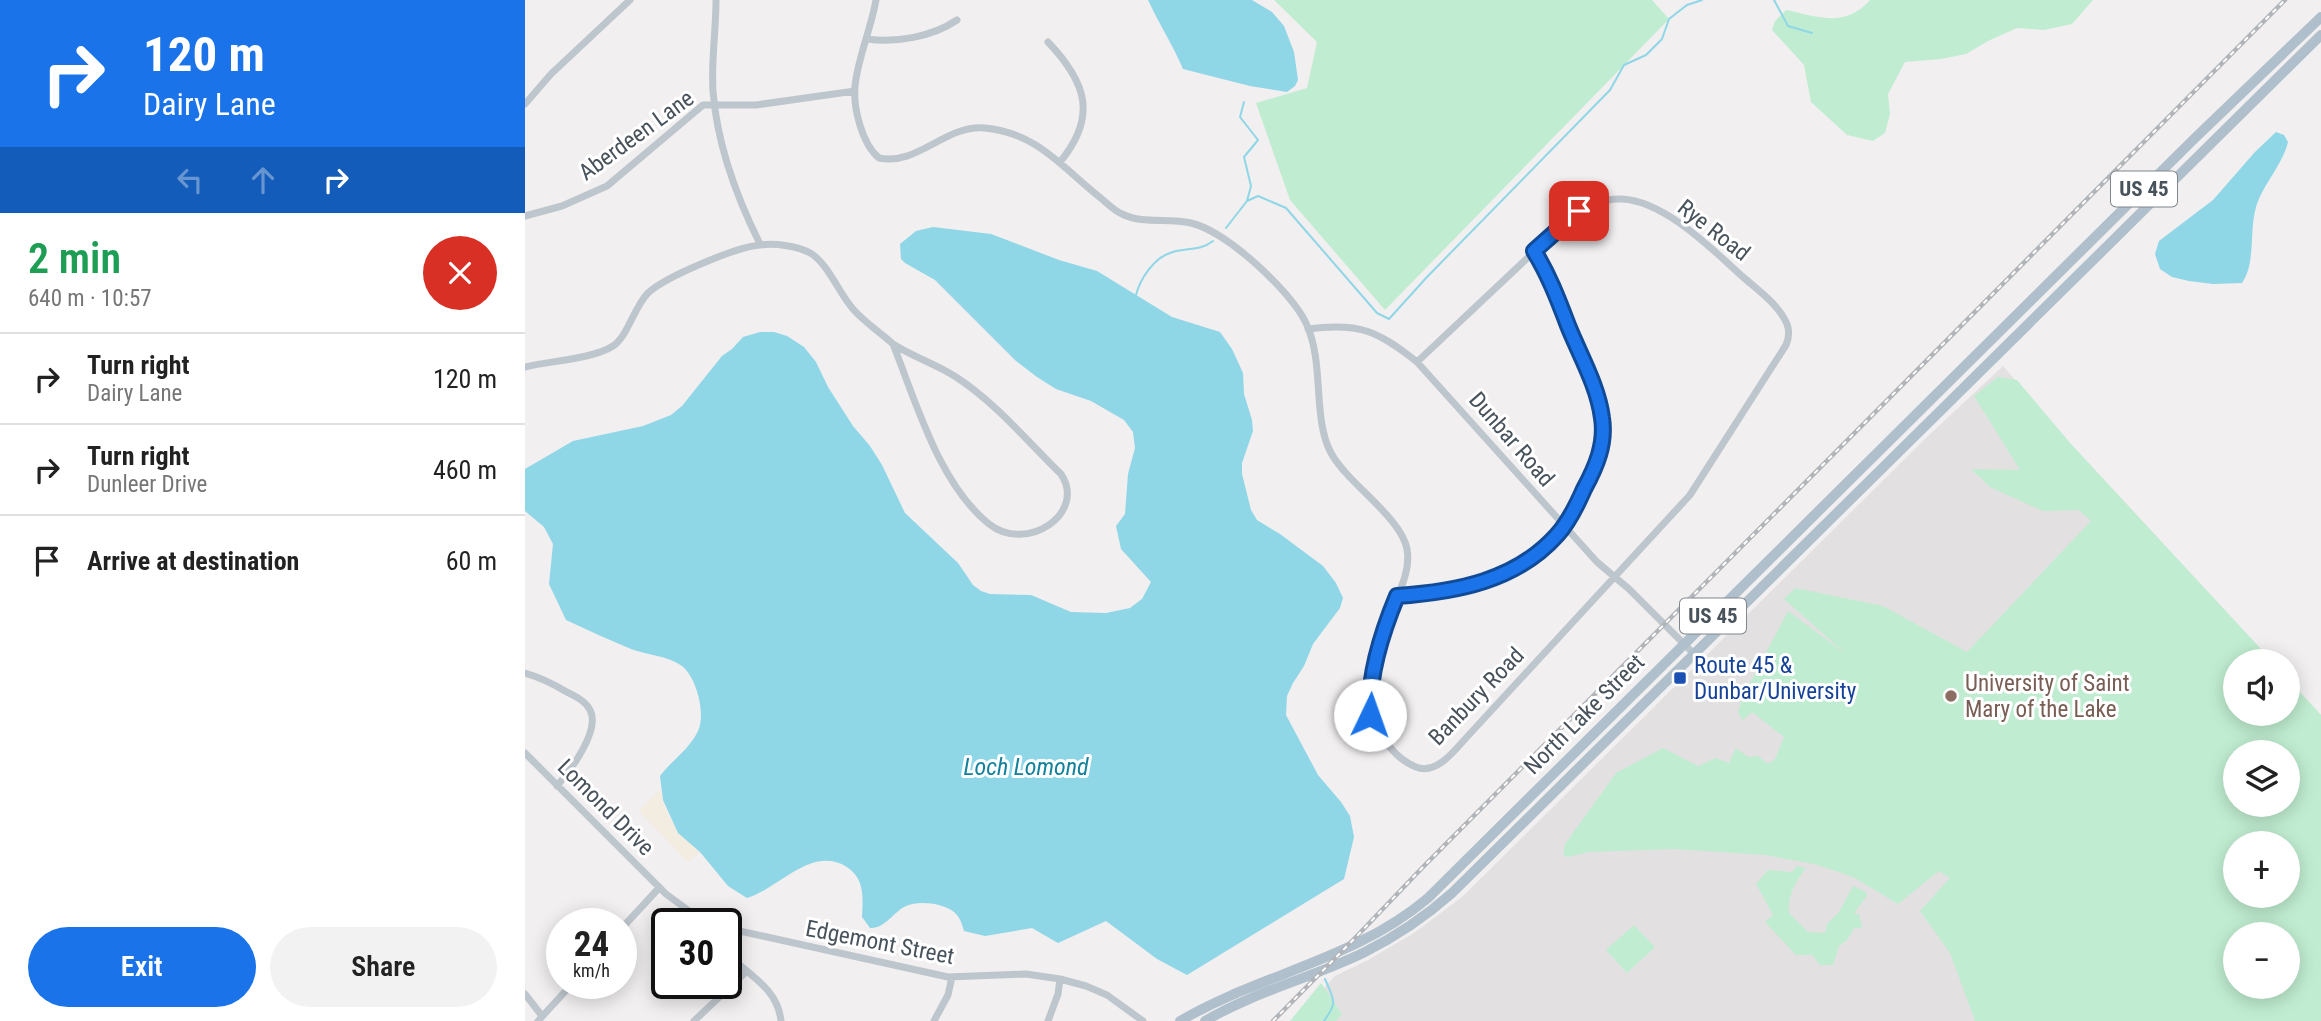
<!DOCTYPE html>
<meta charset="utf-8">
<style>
:root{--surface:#fff;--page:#f2f2f2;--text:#222;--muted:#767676;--line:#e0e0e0;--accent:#1a73e8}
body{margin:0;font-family:"Roboto Condensed",sans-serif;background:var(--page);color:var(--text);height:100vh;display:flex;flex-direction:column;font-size:26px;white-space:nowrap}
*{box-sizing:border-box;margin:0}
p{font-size:23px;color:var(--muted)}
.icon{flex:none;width:38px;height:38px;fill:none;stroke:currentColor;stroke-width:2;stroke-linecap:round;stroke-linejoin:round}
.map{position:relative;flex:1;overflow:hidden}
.details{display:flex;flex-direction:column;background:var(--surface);width:525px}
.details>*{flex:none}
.banner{background:#1a73e8;color:#fff;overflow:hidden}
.controls{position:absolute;left:1698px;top:649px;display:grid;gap:14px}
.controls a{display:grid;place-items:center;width:77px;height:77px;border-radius:50%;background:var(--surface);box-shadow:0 4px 18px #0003;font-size:35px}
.speed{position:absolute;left:21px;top:908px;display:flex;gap:14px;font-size:35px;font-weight:700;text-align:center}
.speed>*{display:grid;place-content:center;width:91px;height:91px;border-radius:50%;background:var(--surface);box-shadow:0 4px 18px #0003;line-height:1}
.speed small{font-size:18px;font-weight:400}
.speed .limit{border:4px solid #111;border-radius:10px;background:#fff;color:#111}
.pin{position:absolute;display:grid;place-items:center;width:60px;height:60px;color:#fff;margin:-30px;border-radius:14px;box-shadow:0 4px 10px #0006}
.me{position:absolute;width:77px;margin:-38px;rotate:3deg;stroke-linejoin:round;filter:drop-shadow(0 0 5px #0008)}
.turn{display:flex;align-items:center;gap:24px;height:147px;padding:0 28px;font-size:32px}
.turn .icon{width:91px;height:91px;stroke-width:2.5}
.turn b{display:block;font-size:49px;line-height:60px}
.lanes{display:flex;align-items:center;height:66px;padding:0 28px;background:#0003;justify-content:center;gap:35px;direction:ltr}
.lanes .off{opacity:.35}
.round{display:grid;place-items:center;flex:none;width:74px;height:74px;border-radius:37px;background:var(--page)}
.summary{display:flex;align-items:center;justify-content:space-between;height:119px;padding:0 28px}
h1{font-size:42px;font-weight:600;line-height:52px;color:#1e9e55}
.action{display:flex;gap:14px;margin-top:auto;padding:14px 28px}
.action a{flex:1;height:80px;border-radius:42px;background:var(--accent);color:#fff;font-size:28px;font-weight:600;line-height:80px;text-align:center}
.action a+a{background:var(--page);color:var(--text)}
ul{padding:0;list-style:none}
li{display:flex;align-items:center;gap:21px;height:91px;padding:0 28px;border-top:2px solid var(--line)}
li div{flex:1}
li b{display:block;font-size:26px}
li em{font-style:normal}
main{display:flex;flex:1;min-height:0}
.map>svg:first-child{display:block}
</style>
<main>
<section class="details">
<div class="banner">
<div class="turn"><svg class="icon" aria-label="right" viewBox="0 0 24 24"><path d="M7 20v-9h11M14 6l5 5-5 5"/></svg><div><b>120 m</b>Dairy Lane</div></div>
<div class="lanes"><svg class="icon off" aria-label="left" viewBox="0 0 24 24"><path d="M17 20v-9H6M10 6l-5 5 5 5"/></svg><svg class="icon off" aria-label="ahead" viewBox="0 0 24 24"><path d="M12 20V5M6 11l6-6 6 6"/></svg><svg class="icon" aria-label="right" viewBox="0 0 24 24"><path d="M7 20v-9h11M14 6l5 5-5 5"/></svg></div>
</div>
<div class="summary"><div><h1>2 min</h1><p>640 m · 10:57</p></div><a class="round" style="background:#d93025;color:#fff"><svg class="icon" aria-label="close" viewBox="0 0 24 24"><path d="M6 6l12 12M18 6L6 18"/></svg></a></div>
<ul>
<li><svg class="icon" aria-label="right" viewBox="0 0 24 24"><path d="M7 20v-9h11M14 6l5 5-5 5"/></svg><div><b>Turn right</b><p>Dairy Lane</p></div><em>120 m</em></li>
<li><svg class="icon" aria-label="right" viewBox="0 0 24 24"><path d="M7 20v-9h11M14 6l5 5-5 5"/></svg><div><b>Turn right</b><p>Dunleer Drive</p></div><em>460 m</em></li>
<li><svg class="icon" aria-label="arrive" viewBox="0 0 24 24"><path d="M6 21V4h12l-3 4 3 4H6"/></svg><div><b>Arrive at destination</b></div><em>60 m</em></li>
</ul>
<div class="action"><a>Exit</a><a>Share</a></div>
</section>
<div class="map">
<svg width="1796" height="1021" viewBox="0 0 1796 1021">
<rect width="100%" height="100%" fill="#f1efef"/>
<path fill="#e2e0e0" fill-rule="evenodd" d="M 1478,366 L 1545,443 L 1747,661 L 1710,662 L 1710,714 L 1762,714 L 1762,678 L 1796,715 L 1796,1021 L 769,1021 L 810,976 L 843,960 L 889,933 L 937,897 L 1402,437 ZM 1710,752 L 1762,752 L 1762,805 L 1710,805 ZM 1710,844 L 1762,844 L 1762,896 L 1710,896 ZM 1710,934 L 1762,934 L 1762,987 L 1710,987 Z"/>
<path fill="#c0edd1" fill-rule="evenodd" d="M 749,0 L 1127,0 L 1144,19 L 860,310 L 765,200 L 731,103 L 782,88 L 792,42 Z
M 1345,0 L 1568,0 L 1547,24 L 1519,30 L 1492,28 L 1463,41 L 1441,54 L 1416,59 L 1380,62 L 1363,94 L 1365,114 L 1360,133 L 1348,141 L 1322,135 L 1286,102 L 1279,65 L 1247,30 L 1250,21 L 1261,10 C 1294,17 1320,28 1345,0 Z
M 1473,377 L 1492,380 L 1545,443 L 1747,661 L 1710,662 L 1710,714 L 1762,714 L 1762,678 L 1796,715 L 1796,1021 L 1450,1021 L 1425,953 L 1395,911 L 1425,878 L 1414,871 L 1373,904 L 1328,877 L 1289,864 L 1240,855 L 1149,849 L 1064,852 L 1043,857 L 1038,855 L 1040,844 L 1091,773 L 1138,748 L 1173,766 L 1191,758 L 1204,763 L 1211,748 L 1223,757 L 1233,756 L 1243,764 L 1250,759 L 1259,737 L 1227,712 L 1218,720 L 1213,713 L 1217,698 L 1263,611 L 1321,654 L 1259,599 L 1270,588 L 1358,606 L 1442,652 L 1566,521 L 1554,510 L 1518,511 L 1465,487 L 1446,469 L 1495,470 L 1449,396 ZM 1710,752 L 1762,752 L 1762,805 L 1710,805 ZM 1710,844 L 1762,844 L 1762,896 L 1710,896 ZM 1710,934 L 1762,934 L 1762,987 L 1710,987 Z
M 1272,866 L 1281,868 C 1270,883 1263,894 1264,913 L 1283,932 L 1300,933 L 1302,924 L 1314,912 L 1328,886 L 1341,892 L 1342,896 L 1329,913 L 1334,914 L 1337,928 L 1329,928 L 1322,940 L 1314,946 L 1308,965 L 1295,965 L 1287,955 L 1271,955 L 1240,922 L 1248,915 L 1231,884 L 1243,870 L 1267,872 Z
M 1109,925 L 1130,947 L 1102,973 L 1081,950 Z
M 796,983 L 817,1014 L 811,1021 L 765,1021 Z"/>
<path fill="#f2ece1" d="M 134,790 L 136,791 C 140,819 155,834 175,852 L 163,862 L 114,811 Z"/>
<path fill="#8fd6e7" d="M 623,0 L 727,0 L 747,12 L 759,26 L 769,52 L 773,80 L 770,86 L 762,92 L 725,86 L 658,69 C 648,45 634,24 623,0 Z
M 1751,132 L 1759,135 L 1763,142 C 1757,166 1738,184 1731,207 C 1724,231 1731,263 1717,283 L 1688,284 L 1664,281 L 1647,277 L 1635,269 L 1630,254 L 1634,241 L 1688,200 L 1730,152 Z
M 408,227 L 466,234 L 534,260 L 572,271 L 647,317 L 695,332 L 707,349 L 718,373 L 719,394 L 727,420 L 728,431 L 717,463 L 717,474 L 726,510 L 732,520 L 755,534 L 798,566 L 811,583 L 818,598 L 815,608 L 788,644 L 779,666 L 768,683 L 762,696 L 761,715 L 793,775 L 816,802 L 825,816 L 829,837 L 819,879 L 662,975 L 632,959 L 581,921 L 533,943 L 507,928 L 460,936 L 439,931 C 437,924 435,917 429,912 C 419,903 393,900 381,906 C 368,912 360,929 345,928 L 337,917 C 338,898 340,879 322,867 C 286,845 255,888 222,898 L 203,886 L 175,852 L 153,833 L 138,800 L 135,776 C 147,760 164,750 173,731 C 181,715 172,678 157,666 C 144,656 122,655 106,649 C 84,640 63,630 41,620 L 24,584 L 28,544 L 19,527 L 0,511 L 0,469 L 48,441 L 118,426 L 146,415 L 157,406 L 197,356 L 207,349 L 218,337 L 235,332 L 249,332 L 262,336 L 279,347 L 291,362 L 303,387 L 328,426 L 345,446 L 357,465 L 380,513 L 433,563 L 448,585 L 456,591 L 465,594 L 506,595 L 546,612 L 581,613 L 605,608 L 617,599 L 626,582 L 596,549 L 591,526 L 600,514 L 603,474 L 610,448 L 608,432 L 599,420 L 566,401 L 531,389 L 512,377 L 491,361 L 410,280 L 380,263 L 376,259 L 375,244 L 391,231 Z"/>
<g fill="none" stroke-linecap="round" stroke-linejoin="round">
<path stroke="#8fd6e7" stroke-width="2" d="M 1249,0 L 1263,26 L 1287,33
M 722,201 L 733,196 L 761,208 L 852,313 L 864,319 L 902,277 L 1085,90 L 1099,65 L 1121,55 L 1137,39 L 1144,19 L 1162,5 L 1177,0
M 701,228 L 722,201 L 726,186 L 719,157 L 733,140 L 715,117 L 719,102
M 611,295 C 615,279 629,258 645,253 C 661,247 674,252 688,241
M 799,1021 C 813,1002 809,1000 800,979"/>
<path stroke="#bec6cd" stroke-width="7" d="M 191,0 C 191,30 186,62 188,91 C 192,144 212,198 235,244
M 351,0 C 346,29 333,57 330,86 C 328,108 337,144 354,158 C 393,166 421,124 460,128 C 511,133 535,165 572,195 C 580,201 588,210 597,214 C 619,225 643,217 666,223 C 701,231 765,290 781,323 C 800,363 787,418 806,453 C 823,484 876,517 882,549 C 886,572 873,594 864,615 C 855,639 840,689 845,714 C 848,726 856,738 864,746 C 872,756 881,764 894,768 C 913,773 930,750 941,738 L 1165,495 L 1261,345 C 1264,338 1265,332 1262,324 C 1254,305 1233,290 1218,277 C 1188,250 1140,201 1097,199 C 1079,198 1062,206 1047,216 L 892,362
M 342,39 C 371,43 407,37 432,20
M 523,42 C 561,82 573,116 535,162
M 0,104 L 26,74 L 105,0
M 0,216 L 37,206 L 82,186 L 178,105 L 231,105 L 330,91
M 783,329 C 834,322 853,331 892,362 L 1072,562 L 1104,589 L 1169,654
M 368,344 C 388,357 411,364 431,377 C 471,403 502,441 536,474 C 562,513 502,554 464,524 C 414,484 391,402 368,344 Z
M 0,367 C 24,361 68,359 88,346 C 103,336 109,307 123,293 C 140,277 211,247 235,245 C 250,243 274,246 287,254 C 304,266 314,293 328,309 C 339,322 355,332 368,344
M 872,595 C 931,592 991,581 1032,535 C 1044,522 1052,505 1059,489 C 1071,467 1081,445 1077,418 C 1073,389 1058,361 1046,333 C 1035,306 1025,277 1009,251
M 0,673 C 14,677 27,683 40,691 C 49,696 60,700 65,710 C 76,730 45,771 32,786
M 0,753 L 141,894 L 171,916 L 189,924
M 201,928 L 423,977 L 501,974 L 535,979 L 561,986 L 582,995 L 618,1021
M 96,929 L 134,888
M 201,953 C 222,974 253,988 256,1021
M 0,994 L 17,1016
M 13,1021 L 47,984
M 169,1021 L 222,971
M 409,1021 L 423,995 L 427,977
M 523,1021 L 533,994 L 535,979"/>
<path stroke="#b0bfcc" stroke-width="10" d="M 655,1021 C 735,974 830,960 903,898 L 1669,139 L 1796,17
M 680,1021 C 729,992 786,978 838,953 C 870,937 900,917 927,893 L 1796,35"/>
<defs>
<path id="rail" d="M 748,1021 L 831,937 L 897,868 L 1760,0"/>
</defs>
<use href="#rail" stroke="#b1b4b9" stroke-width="4.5"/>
<use href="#rail" stroke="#fff" stroke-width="2" stroke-dasharray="5" stroke-linecap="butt"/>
</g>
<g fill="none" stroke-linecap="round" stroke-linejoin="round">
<defs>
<path id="route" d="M 845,715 C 843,674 857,632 872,596 C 931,592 991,581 1032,535 C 1044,522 1052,505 1059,489 C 1071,467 1081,444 1077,418 C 1073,387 1056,357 1044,328 C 1034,302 1024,275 1009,251 L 1054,211"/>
</defs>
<use href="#route" stroke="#114b97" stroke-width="18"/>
<use href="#route" stroke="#1a73e8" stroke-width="12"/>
</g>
<rect fill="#1a4fb4" stroke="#fff" stroke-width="2.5" x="1148" y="671" width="14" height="14" rx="3.5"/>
<circle fill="#8d6e63" stroke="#fff" stroke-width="2.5" cx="1426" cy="696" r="7"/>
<g text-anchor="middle" stroke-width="6" stroke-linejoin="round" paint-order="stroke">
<g fill="#fff" stroke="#7f868c" stroke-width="2">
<rect x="1586" y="171.5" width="66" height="35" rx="5"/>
<rect x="1155" y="598.5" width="66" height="35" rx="5"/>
</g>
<g font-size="21" font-weight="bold" fill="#48525b">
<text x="1619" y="196">US 45</text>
<text x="1188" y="623">US 45</text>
</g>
<g font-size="23" fill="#48525b" stroke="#fff">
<text transform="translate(111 135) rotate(-36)" y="8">Aberdeen Lane</text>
<text transform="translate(1189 230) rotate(38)" y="8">Rye Road</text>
<text transform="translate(987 439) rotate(49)" y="8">Dunbar Road</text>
<text transform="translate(951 696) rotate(-46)" y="8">Banbury Road</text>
<text transform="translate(1059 714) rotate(-45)" y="8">North Lake Street</text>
<text transform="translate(81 807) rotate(45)" y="8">Lomond Drive</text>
<text transform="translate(355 942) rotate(11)" y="8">Edgemont Street</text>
</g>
<g font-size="23" fill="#164399" stroke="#fff" text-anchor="start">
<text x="1169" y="673">Route 45 &amp;<tspan x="1169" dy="26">Dunbar/University</tspan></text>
</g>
<g font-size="23" fill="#785e54" stroke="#fff" text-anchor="start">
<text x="1440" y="691">University of Saint<tspan x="1440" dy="26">Mary of the Lake</tspan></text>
</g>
<g font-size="24" font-style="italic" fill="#14819c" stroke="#fff">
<text x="501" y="775">Loch Lomond</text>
</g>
</g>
</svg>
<div class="controls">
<a><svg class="icon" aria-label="sound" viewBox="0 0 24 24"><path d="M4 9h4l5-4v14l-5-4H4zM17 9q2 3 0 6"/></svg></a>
<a><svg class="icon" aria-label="layers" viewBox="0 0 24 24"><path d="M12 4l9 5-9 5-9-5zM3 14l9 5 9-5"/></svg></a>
<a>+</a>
<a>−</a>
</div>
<div class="speed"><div>24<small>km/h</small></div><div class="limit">30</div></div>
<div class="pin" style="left:1054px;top:211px;background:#d93025"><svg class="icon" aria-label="arrive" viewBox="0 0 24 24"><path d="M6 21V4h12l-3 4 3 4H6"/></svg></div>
<svg class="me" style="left:845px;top:715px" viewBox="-20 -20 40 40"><circle r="19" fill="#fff"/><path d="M0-13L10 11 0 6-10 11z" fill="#1a73e8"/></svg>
</div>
</main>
